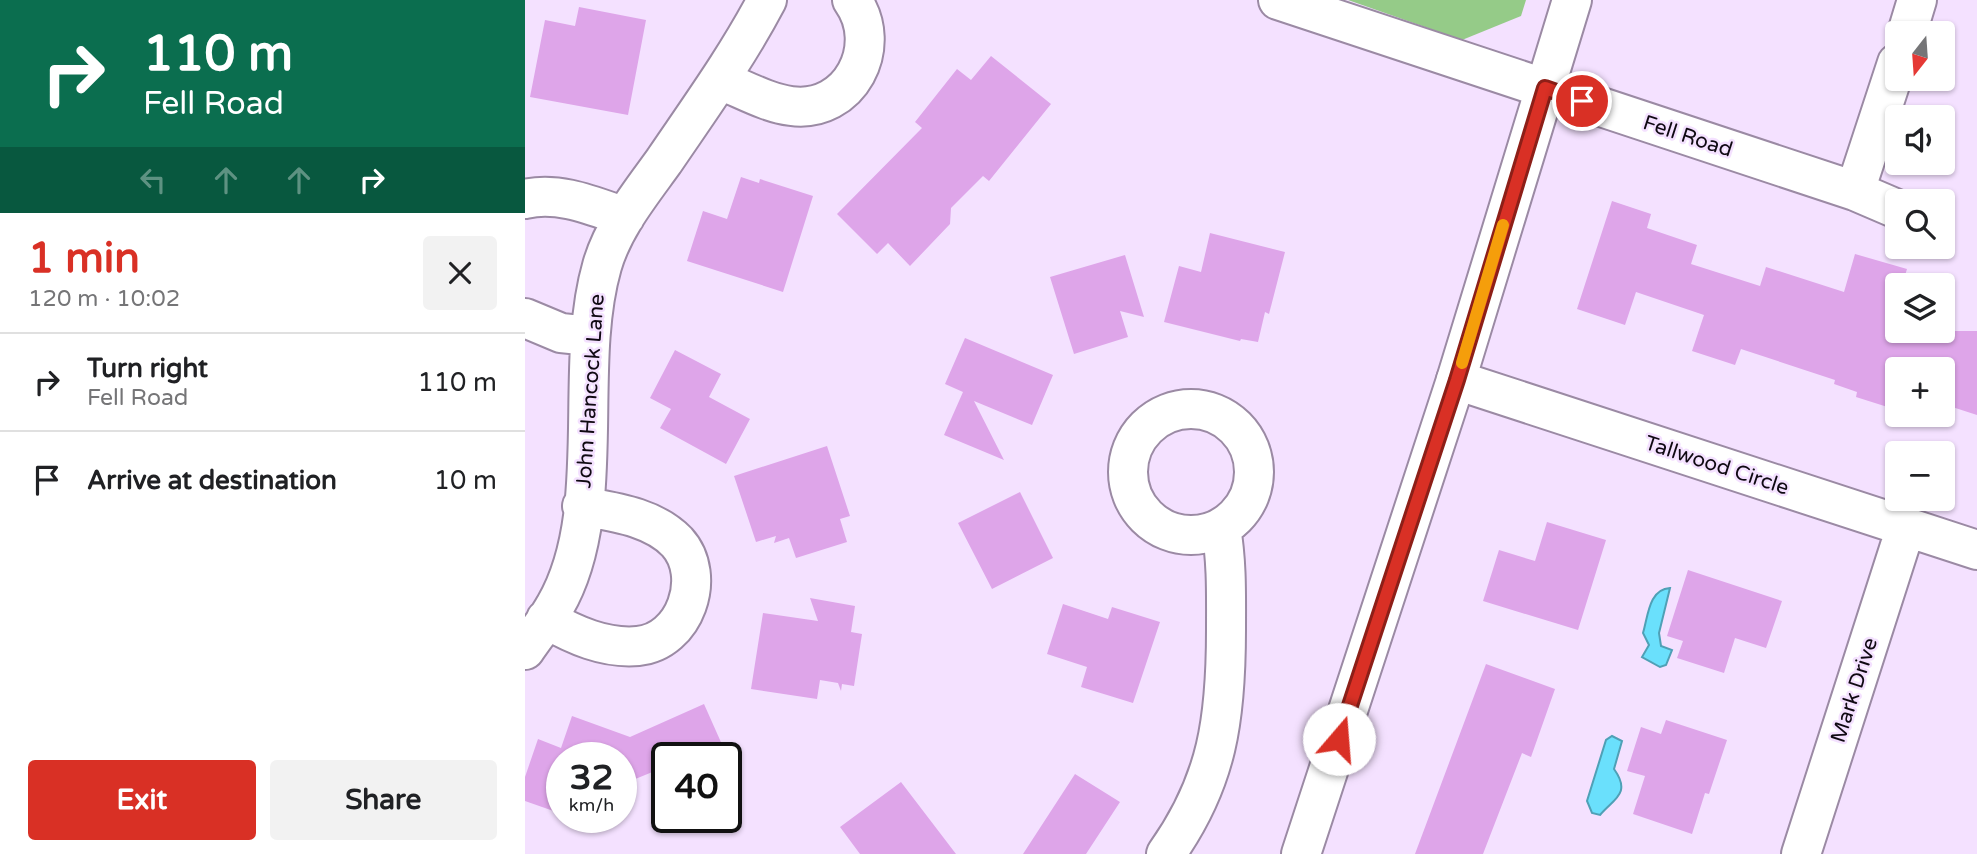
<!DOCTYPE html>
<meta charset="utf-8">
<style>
:root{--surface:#fff;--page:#f2f2f2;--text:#202124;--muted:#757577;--line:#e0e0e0;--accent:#d93025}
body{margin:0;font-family:"Varela Round",sans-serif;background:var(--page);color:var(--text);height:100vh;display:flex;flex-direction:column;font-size:26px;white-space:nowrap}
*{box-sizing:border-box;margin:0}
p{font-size:23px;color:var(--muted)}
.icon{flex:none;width:38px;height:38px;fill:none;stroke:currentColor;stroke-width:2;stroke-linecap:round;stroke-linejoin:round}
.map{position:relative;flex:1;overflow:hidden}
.panel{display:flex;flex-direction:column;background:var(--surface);width:525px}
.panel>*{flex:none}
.banner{background:#0b6e4f;color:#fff;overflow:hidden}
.needle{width:46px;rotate:197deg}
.fabs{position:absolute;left:1360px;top:21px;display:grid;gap:14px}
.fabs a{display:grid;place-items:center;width:70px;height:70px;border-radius:7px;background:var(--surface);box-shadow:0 2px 5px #0004;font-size:35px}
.speed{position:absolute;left:21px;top:742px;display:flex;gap:14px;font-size:35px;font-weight:700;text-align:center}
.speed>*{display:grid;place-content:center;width:91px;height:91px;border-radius:50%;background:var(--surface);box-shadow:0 2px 5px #0004;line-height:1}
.speed small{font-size:18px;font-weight:400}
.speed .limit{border:4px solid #111;border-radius:10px;background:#fff;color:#111}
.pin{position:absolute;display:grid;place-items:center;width:60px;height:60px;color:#fff;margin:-30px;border:4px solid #fff;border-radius:50%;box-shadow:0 2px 7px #0007}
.me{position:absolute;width:77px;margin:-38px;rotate:18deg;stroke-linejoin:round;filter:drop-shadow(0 0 5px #0008)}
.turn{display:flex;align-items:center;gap:24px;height:147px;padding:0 28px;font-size:32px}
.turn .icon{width:91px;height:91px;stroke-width:2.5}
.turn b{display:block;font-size:49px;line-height:60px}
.lanes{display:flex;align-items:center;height:66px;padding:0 28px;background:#0003;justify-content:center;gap:35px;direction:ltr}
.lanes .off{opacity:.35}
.round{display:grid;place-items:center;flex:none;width:74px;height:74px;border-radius:7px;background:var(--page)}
.head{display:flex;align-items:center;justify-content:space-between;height:119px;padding:0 28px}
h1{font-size:42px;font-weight:700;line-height:52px;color:var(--accent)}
.button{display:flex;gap:14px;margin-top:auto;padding:14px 28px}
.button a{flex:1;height:80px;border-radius:7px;background:var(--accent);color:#fff;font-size:28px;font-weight:700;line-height:80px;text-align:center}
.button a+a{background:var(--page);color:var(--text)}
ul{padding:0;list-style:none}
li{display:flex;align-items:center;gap:21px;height:98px;padding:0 28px;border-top:2px solid var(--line)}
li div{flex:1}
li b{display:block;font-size:26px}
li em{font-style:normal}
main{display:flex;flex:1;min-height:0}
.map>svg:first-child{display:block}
</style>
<main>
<section class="panel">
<div class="banner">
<div class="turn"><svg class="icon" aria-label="right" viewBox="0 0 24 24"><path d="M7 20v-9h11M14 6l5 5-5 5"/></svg><div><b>110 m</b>Fell Road</div></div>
<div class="lanes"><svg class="icon off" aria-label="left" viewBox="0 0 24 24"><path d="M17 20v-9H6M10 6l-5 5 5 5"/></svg><svg class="icon off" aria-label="ahead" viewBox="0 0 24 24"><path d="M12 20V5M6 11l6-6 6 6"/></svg><svg class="icon off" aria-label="ahead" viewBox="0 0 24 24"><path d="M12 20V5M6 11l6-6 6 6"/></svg><svg class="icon" aria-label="right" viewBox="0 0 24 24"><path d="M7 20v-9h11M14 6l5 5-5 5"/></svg></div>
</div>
<div class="head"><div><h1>1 min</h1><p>120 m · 10:02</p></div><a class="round"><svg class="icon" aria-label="close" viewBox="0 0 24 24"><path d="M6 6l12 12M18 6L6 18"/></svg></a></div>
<ul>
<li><svg class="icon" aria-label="right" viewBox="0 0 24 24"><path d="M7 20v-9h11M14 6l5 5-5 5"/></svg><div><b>Turn right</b><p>Fell Road</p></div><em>110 m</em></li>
<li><svg class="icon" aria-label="arrive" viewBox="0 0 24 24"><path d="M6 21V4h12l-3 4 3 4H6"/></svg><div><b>Arrive at destination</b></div><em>10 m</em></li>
</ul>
<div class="button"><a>Exit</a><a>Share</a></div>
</section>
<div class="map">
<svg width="1452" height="854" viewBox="0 0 1452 854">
<rect width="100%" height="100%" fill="#f4e1ff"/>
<path fill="#95cb88" d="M 823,0 L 1001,0 L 996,16 L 937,40 Z"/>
<path fill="#6ae0fc" stroke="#4fa0b6" stroke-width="2" d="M 1145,588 L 1134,633 L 1136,646 L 1147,650 L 1141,665 L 1135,667 L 1117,657 L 1124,645 L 1118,633 C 1123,616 1124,589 1145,588 Z
M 1087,736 L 1097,741 L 1089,769 C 1107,794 1088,799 1075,815 L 1067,813 L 1062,801 L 1081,740 Z"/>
<path fill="#dea5e9" d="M 54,7 L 121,20 L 103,115 L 5,97 L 20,20 L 50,26 Z
M 466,56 L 526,104 L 464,181 L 458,176 L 426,208 L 425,224 L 385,266 L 363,243 L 352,254 L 312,214 L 397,128 L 390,122 L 432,69 L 446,80 Z
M 216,177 L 234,183 L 235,179 L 288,196 L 258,292 L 162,261 L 178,211 L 202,219 Z
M 1087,201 L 1126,214 L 1122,228 L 1172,245 L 1166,264 L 1235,286 L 1241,267 L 1319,292 L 1330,254 L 1382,269 L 1377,285 L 1372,285 L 1372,303 L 1363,331 L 1452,331 L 1452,415 L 1418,404 L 1418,369 L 1372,369 L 1372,410 L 1331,397 L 1332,392 L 1309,384 L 1310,380 L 1216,349 L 1210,365 L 1167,351 L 1179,315 L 1111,292 L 1100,325 L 1052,309 Z
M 685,233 L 760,252 L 744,314 L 740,312 L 733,342 L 716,339 L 715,341 L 639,322 L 654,266 L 676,272 Z
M 600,255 L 619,317 L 595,311 L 603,337 L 549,354 L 525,277 Z
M 440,338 L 528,375 L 507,425 L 449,401 L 479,460 L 419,435 L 438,392 L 420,384 Z
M 150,350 L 196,374 L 184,397 L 225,419 L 201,464 L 135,428 L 146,409 L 125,398 Z
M 302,446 L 325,516 L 315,519 L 322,542 L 271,558 L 264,538 L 249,543 L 251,536 L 231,542 L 209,476 Z
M 495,492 L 528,558 L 467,589 L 433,523 Z
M 1022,522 L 1081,540 L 1053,630 L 958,601 L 974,550 L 1010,561 Z
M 1163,570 L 1257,601 L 1241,648 L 1210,638 L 1199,673 L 1152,658 L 1158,641 L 1142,636 Z
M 285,598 L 330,606 L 326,632 L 337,634 L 329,686 L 317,684 L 316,691 L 313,683 L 295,680 L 292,699 L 226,689 L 238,613 L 293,621 Z
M 538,604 L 583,619 L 587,607 L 635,622 L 608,703 L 556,687 L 562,667 L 522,654 Z
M 961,664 L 1030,689 L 1006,757 L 997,753 L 958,854 L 890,854 Z
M 179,704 L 203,758 L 142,758 L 142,766 L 103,782 L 96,801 L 96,758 L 37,758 L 37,814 L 0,801 L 0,777 L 13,739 L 36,748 L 47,716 L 105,737 Z
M 1141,720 L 1202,740 L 1184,794 L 1180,793 L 1167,834 L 1108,814 L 1120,776 L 1102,771 L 1116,727 L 1136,734 Z
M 550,774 L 595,802 L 561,854 L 498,854 Z
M 376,782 L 431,854 L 335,854 L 315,827 Z
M 47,817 L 91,817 L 87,828 L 83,827 L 82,830 Z"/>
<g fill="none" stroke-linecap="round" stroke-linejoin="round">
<defs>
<path id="minor" d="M 753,0 L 1330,191 L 1372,209
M 1382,33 L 1392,0
M 195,80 C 218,89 242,103 266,106 C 325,114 360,46 327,0
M 1330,191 L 1372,63
M 0,199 C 34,191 68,206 100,217
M 0,318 L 36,333 L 65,336
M 931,380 L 1452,550
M603 472a63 63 0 1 1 126 0a63 63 0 1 1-126 0Z
M 21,619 C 49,635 80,649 113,646 C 160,642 183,576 152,542 C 128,517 89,512 57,506
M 0,650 C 10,635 22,621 30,606 C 85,512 47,370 77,266 C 88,227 116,193 139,161 C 175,108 212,57 242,0
M 641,854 C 693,781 701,718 701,630 C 701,596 702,563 696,528
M 1276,854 L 1381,527"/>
<path id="tertiary" d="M 776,854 L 931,380 L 1047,0"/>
</defs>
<use href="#minor" stroke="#9b8aa4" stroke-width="42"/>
<use href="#tertiary" stroke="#9b8aa4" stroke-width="42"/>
<use href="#minor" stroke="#fff" stroke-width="38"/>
<use href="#tertiary" stroke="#fff" stroke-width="38"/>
</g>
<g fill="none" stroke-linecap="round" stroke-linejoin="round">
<defs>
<path id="route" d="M 814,739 L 932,380 L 1020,88 L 1057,101"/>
</defs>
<use href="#route" stroke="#8d1f18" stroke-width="18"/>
<use href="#route" stroke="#d93025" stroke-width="12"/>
<path stroke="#f59e0b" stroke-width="12" d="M 937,363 L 978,225"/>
</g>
<g text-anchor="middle" stroke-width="5" stroke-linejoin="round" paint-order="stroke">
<g font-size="21" fill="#0f0912" stroke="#f4e1ff">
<text transform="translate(1163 136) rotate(18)" y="7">Fell Road</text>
<text transform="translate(65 391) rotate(-86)" y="7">John Hancock Lane</text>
<text transform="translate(1192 465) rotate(18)" y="7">Tallwood Circle</text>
<text transform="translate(1329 690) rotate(-72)" y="7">Mark Drive</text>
</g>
</g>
</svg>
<div class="fabs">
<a><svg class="needle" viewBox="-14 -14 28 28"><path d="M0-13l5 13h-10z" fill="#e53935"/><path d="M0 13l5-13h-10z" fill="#757577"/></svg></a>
<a><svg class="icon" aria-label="sound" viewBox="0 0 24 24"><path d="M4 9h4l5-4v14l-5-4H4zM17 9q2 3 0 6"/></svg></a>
<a><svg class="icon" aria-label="search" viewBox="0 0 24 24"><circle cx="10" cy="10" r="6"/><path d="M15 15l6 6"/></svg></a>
<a><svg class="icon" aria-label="layers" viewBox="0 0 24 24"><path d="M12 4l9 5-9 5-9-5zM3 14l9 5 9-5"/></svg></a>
<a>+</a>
<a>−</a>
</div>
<div class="speed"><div>32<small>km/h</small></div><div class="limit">40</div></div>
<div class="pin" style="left:1057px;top:101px;background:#d93025"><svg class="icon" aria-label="arrive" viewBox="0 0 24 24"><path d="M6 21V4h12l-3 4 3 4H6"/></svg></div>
<svg class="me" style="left:814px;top:739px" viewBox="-20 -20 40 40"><circle r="19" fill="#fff"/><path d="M0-13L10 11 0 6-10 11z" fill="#d93025"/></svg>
</div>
</main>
